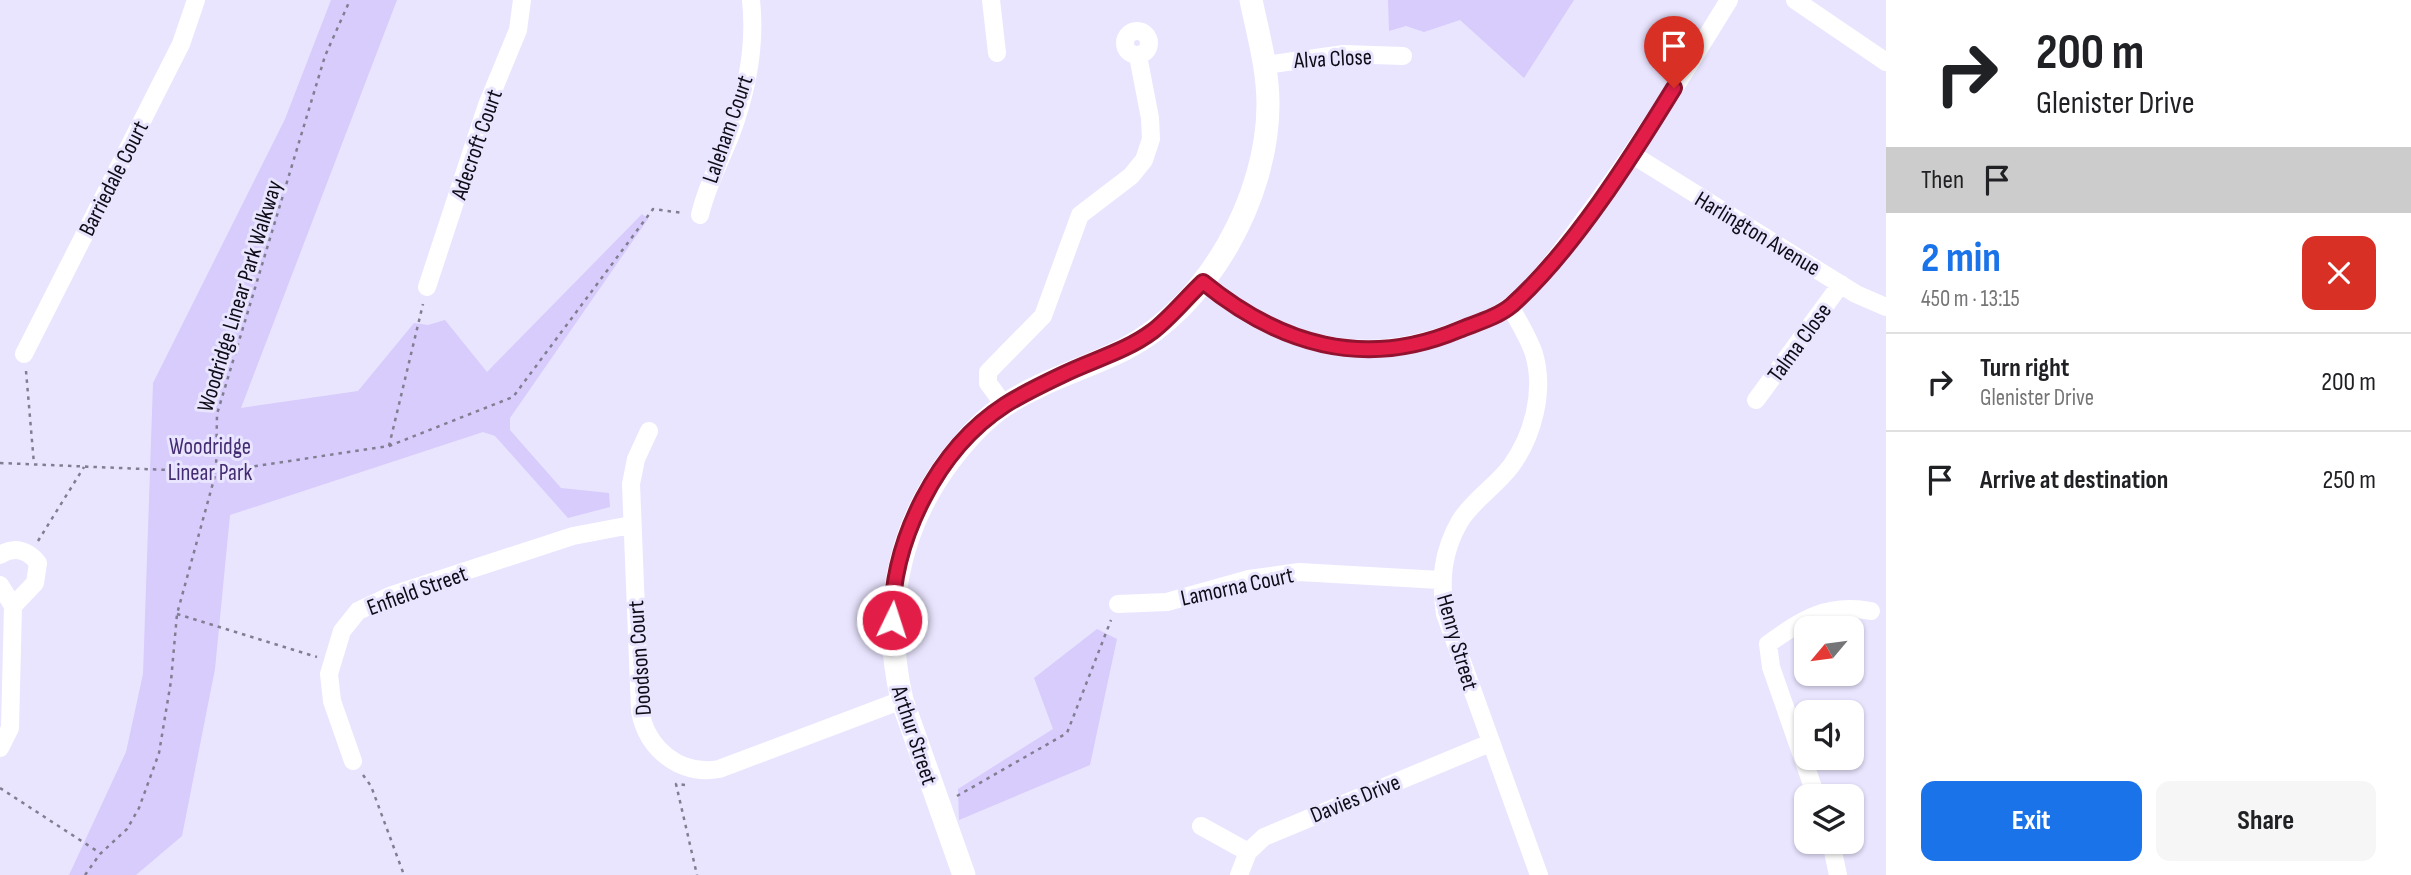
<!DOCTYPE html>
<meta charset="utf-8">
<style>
:root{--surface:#fff;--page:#f6f6f6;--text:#202124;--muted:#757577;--line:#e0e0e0;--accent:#1a73e8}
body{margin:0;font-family:"Sofia Sans Condensed",sans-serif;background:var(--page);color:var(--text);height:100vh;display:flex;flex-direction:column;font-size:26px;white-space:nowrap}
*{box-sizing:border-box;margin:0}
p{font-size:23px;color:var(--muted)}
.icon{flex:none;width:38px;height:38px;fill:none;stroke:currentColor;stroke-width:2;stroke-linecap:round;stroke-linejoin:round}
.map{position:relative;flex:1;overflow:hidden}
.details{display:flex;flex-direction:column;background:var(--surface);width:525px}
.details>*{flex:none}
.guide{background:#fff;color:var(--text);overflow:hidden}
.needle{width:46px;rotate:241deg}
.fabs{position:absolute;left:1794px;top:616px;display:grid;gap:14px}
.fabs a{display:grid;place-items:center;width:70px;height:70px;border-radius:14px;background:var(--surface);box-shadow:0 2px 5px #0004;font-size:35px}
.pin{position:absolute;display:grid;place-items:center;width:60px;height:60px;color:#fff;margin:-72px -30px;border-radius:50% 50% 50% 0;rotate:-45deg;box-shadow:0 0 7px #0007}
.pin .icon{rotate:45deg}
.me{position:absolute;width:77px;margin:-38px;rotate:4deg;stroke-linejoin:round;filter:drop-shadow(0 0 5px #0008)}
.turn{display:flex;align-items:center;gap:24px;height:147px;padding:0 35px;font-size:32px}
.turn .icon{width:91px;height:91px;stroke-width:2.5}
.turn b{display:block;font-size:49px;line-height:60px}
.then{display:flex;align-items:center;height:66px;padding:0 35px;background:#0003;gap:14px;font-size:26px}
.round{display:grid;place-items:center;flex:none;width:74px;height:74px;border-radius:14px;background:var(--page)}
.overview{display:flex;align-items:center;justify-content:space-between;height:119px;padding:0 35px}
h1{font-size:42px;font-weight:700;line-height:52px;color:var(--accent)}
.button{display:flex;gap:14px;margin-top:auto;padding:14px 35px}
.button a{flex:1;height:80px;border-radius:14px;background:var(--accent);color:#fff;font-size:28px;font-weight:700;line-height:80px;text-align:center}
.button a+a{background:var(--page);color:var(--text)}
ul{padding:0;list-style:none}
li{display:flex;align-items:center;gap:21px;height:98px;padding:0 35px;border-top:2px solid var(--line)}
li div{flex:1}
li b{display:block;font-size:26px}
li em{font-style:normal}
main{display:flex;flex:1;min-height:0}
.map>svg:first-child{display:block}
</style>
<main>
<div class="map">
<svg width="1886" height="875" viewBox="0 0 1886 875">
<rect width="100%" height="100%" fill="#eae5ff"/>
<path fill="#d7ccfc" d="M 331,0 L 397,0 L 241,408 L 358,391 L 414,323 L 428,325 L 445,320 L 487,372 L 642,214 L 648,219 L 510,418 L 510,430 L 561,488 L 609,493 L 610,507 L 568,518 L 495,436 L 483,432 L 230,515 L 215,669 L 182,836 L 136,875 L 69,875 L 126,752 L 143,674 L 153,383 L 285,119 Z
M 1388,0 L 1574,0 L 1524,78 L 1460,20 L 1424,32 L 1406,26 L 1389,31 Z
M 1097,629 L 1117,639 L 1090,765 L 959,820 L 958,789 L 1053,729 L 1034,678 Z"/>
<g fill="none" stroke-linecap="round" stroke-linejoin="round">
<path stroke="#827e91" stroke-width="2.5" stroke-dasharray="3.5 5" stroke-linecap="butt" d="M 26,371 L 34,464
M 389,446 L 423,304
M 0,463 L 216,472 L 389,446 L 513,397 L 653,209 L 683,213
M 38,541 L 84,467
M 177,614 L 317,657
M 363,775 L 371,786 L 404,875
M 685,785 L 676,784 L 697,875
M 0,788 L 100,853
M 957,796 L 1067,733 L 1111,620
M 85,875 L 100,854 L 127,829 L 139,808 L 159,753 L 171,681 L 177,614 L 216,472 L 217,414 L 325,56 L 350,0"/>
<path stroke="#fff" stroke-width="18" d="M 991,0 L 997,53
M 1795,0 L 1886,62
M1125 43a12 12 0 1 1 24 0a12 12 0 1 1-24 0Z
M 1265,65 L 1344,54 L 1403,56
M 1633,155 L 1856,294 L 1886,307
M 700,215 C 707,185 720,162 731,134 C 747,91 756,46 751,0
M 1203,282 C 1282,347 1366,369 1463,328 C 1479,322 1498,316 1511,305 C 1539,282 1562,250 1583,221 C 1637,150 1683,75 1729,0
M 427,287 L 487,105 L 518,30 L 522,0
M 1510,306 C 1518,321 1529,338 1534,354 C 1545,391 1533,436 1511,466 C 1496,486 1473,500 1460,521 C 1442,552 1440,580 1445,614 L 1539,875
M 24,354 L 181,44 L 196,0
M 1756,400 L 1841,284
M 1004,405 L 988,383 L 988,372 L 1043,316 L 1080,215 L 1131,176 L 1144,160 L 1151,139 L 1150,118 L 1138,56
M 649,431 L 636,459 L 631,484 L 640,711 C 647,749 680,776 719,769 L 902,700
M 0,555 C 14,546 28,550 38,563 L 35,583 L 13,606
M 0,585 L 13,606 L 10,728 L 0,748
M 1118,604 L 1167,602 L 1249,579 L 1299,572 L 1440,580
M 353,761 L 332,701 L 329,674 L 342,631 L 358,611 L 392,595 L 573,536 L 631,525
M 1816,796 L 1771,667 L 1768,644 C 1803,619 1827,603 1871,611
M 1201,826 L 1248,852
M 1831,842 L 1838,875
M 1239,875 L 1248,852 L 1264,837 L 1490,743"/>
<path stroke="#fff" stroke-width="23" d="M 964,875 L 902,700 C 882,614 896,532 949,461 C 965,440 984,419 1005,405 C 1043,380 1085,369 1125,349 C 1208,306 1268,197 1268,104 C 1268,69 1258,34 1251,0"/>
</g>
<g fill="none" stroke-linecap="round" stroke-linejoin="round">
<defs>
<path id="route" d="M 892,620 C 892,540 937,449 1005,405 C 1022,394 1043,384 1062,375 C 1092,360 1125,352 1153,331 C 1171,317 1186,298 1203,282 C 1280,345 1364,370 1459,330 C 1476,323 1498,317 1512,305 C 1573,250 1631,158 1674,88"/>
</defs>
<use href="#route" stroke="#92132f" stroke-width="18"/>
<use href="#route" stroke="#e11d48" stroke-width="12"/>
</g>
<g text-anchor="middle" stroke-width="6" stroke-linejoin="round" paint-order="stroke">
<g font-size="23" fill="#0f0c17" stroke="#eae5ff">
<text transform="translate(1333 58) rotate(-3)" y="8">Alva Close</text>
<text transform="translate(727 129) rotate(-71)" y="8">Laleham Court</text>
<text transform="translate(476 144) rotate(-71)" y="8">Adecroft Court</text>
<text transform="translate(113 178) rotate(-63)" y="8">Barriedale Court</text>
<text transform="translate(1758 233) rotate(31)" y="8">Harlington Avenue</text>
<text transform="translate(239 296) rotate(-73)" y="8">Woodridge Linear Park Walkway</text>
<text transform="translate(1799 342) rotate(-54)" y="8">Talma Close</text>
<text transform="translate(1237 586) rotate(-12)" y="8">Lamorna Court</text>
<text transform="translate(417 590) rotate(-20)" y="8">Enfield Street</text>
<text transform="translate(1458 642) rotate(74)" y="8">Henry Street</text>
<text transform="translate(639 658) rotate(-94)" y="8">Doodson Court</text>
<text transform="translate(915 735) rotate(72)" y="8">Arthur Street</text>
<text transform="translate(1355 798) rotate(-22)" y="8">Davies Drive</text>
</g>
<g font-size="23" fill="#432c71" stroke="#eae5ff">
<text x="210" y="454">Woodridge<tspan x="210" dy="26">Linear Park</tspan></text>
</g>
</g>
</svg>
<div class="fabs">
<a><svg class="needle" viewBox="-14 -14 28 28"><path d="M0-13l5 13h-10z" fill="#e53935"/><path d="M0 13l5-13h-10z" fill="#757577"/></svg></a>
<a><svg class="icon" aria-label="sound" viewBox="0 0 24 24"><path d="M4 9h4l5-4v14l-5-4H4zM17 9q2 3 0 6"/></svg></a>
<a><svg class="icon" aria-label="layers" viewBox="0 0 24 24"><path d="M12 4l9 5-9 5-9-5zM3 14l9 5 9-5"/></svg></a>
</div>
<div class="pin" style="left:1674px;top:88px;background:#d93025"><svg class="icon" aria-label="arrive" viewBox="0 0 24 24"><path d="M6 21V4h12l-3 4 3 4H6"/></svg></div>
<svg class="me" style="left:892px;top:620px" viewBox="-20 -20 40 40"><circle r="17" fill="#e11d48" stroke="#fff" stroke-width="3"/><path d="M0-11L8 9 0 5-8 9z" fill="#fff"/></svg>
</div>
<section class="details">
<div class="guide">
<div class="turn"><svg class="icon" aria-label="right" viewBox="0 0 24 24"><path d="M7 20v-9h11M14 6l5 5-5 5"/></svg><div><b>200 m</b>Glenister Drive</div></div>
<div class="then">Then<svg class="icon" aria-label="arrive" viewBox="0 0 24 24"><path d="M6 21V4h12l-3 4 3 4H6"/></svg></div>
</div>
<div class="overview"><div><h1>2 min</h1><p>450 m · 13:15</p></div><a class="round" style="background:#d93025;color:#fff"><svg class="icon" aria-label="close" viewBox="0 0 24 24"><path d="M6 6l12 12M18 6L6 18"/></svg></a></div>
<ul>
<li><svg class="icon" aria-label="right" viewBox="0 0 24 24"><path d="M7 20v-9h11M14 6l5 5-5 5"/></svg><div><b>Turn right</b><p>Glenister Drive</p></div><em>200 m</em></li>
<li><svg class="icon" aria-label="arrive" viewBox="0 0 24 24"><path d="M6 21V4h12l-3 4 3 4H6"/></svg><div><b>Arrive at destination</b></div><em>250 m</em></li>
</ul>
<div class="button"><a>Exit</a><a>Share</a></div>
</section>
</main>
